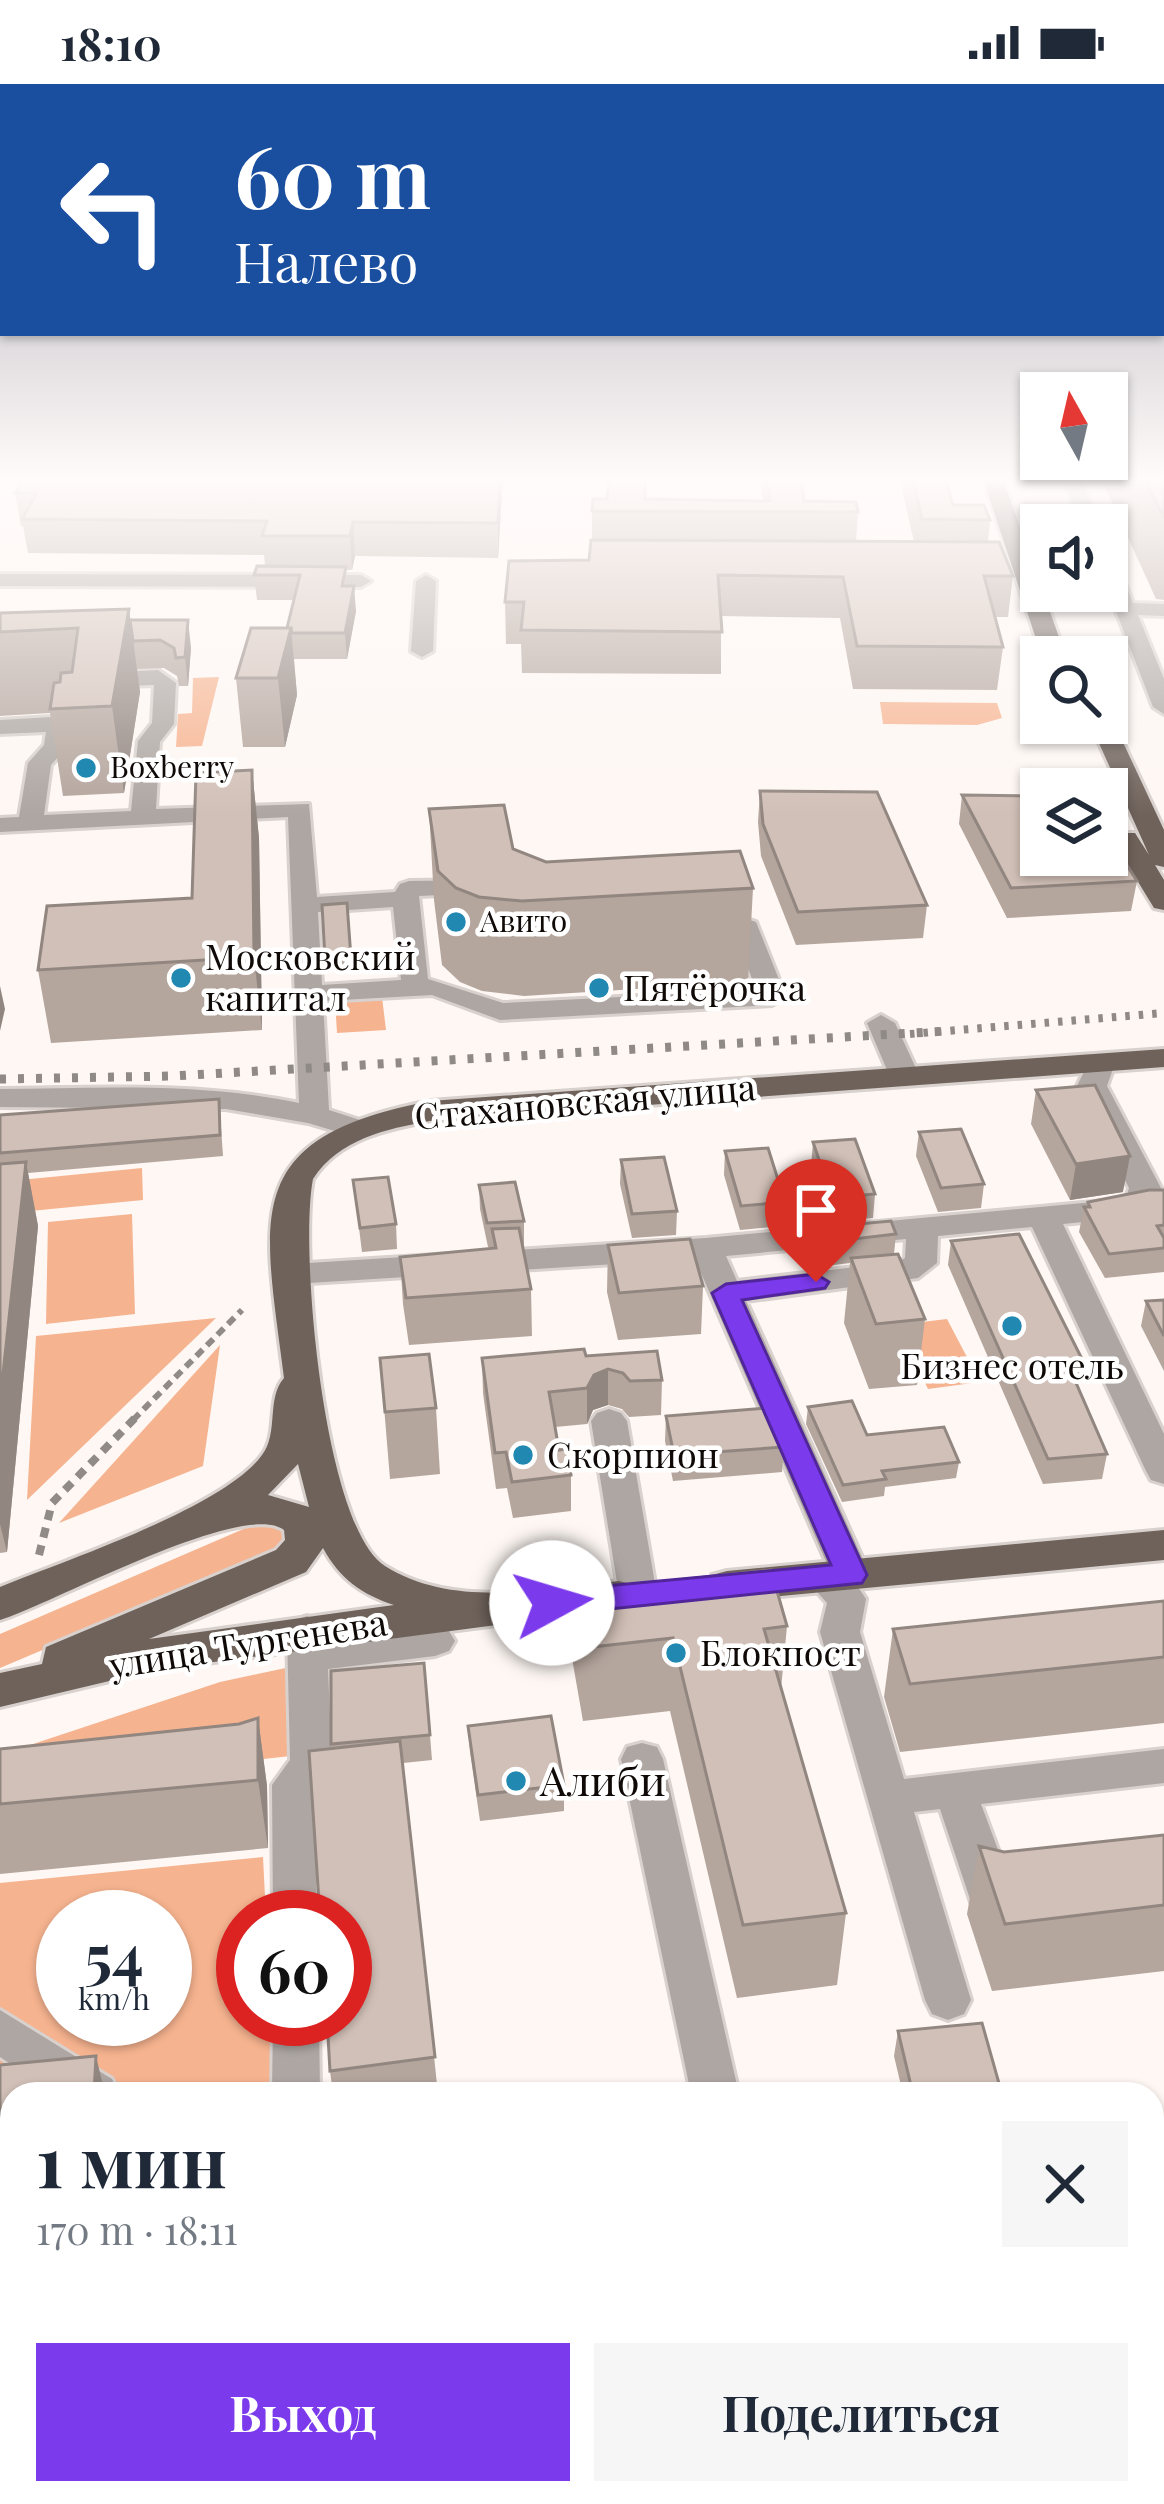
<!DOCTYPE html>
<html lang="ru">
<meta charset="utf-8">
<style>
:root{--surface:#fff;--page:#f6f6f7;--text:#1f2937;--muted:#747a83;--accent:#7c3aed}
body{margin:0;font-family:"Playfair Display",serif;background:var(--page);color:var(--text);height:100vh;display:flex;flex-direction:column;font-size:45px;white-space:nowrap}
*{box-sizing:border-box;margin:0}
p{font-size:39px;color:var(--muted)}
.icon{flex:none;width:66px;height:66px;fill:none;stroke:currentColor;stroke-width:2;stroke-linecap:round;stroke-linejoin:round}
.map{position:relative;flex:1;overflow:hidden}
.details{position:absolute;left:0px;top:1998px;width:1164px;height:423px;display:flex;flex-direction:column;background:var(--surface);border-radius:36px 36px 0 0;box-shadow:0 3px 9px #0004}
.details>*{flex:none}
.top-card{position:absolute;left:0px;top:0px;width:1164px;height:252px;box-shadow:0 3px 9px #0004;background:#1a4fa0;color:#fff;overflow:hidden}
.needle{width:78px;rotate:352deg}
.fabs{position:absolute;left:1020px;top:288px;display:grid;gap:24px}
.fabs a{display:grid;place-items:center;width:108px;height:108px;border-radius:0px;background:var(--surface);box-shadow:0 3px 9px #0004;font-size:60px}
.speed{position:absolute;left:36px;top:1806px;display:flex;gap:24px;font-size:60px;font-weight:700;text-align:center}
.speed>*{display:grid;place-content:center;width:156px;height:156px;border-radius:50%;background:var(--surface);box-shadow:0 3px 9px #0004;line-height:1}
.speed small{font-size:30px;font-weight:400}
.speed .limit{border:18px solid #d22;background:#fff;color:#111}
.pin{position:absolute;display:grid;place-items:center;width:102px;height:102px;color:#fff;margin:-123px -51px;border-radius:50% 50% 50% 0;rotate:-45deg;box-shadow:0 0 12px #0007}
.pin .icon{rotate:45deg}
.me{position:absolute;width:132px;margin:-66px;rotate:84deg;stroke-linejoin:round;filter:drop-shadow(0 0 9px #0008)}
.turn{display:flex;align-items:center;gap:42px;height:252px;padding:0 36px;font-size:54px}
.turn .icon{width:156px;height:156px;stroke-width:2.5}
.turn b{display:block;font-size:84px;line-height:102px}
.round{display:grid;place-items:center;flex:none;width:126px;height:126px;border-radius:0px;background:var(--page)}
.overview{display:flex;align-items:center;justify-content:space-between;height:204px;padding:0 36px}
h1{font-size:72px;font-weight:700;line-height:90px}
.action{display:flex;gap:24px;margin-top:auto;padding:24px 36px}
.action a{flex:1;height:138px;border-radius:0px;background:var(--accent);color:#fff;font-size:48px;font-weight:700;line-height:138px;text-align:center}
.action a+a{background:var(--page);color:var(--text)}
.status{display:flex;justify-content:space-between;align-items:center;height:84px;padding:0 60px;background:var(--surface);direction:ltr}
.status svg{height:33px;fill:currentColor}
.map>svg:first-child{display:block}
</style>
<div class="status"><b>18:10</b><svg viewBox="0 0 49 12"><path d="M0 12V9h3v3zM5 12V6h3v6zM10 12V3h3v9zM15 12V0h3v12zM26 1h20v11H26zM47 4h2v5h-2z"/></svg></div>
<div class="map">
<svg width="1164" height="2420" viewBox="0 0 1164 2420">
<rect width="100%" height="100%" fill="#fef7f3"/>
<path fill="#f6b38f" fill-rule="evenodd" d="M 219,593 L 202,662 L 176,663 L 178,630 L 192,629 L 193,594 Z
M 880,618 L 997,619 L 1002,634 L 977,641 L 883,640 Z
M 382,913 L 386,946 L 337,949 L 335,916 Z
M 142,1084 L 143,1116 L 0,1130 L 0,1098 Z
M 132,1130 L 135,1230 L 46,1240 L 48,1138 Z
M 216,1234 L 27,1416 L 36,1252 Z
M 947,1235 L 980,1298 L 928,1305 L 897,1241 Z
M 220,1261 L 203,1382 L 59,1439 Z
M 262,1437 L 294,1441 L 283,1464 L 0,1584 L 0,1550 Z
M 295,1582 L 300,1671 L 0,1704 L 0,1671 L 220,1598 Z
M 263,1773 L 266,1833 L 243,1833 L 243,1935 L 271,1935 L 274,2006 L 238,2010 L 0,2008 L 0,1799 ZM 63,1833 L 165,1833 L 165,1935 L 63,1935 Z"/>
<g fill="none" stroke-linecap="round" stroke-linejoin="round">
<defs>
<path id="minor" d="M 1061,392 L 1079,392 L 1100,441 L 1082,441 Z
M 1107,473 L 1117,479 L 1133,519 L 1164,520 L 1164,532 L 1138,531 L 1164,595 L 1164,630 L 1153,623 L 1107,504 Z
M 0,490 L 361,491 L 371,497 L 361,503 L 0,502 Z
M 426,491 L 436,497 L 433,567 L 422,573 L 411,567 L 416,497 Z
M 158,586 L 176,599 L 174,640 L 160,658 L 156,725 L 309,720 L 317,813 L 395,808 L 400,800 L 409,797 L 488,796 L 492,801 L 479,809 L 419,812 L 428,895 L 503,919 L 756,906 L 735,848 L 703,833 L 716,825 L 756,838 L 786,913 L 772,921 L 500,936 L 432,911 L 323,917 L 329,1026 L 369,1039 L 373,1045 L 358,1054 L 308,1039 L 226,1025 L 0,1023 L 0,1005 C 100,1004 200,998 299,1019 L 288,733 L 0,748 L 0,734 L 19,733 L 28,679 L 44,661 L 46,648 L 0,650 L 0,636 L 51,633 L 69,646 L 67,663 L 51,681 L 44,731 L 131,727 L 138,657 L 152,639 L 154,601 L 94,603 L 83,596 L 94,589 ZM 393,823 L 401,896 L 322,901 L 318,828 Z
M 881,931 L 895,939 L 920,993 L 915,999 L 895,999 L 890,993 L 867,939 Z
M 1101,970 L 1115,979 L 1107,1002 L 1161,1104 L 1152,1123 L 1121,1134 L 1063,1140 L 1164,1350 L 1164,1400 L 1151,1396 L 1146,1387 L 1032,1143 L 938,1152 L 937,1179 L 918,1194 L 746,1217 L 870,1491 L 858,1503 L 866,1515 L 860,1548 L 904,1695 L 1164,1665 L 1164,1699 L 981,1720 L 1016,1814 L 1010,1827 L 994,1832 L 974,1827 L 940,1725 L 914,1728 L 971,1916 L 964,1930 L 948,1936 L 932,1930 L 925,1916 L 820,1548 L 827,1519 L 804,1493 L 810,1483 L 827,1480 L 695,1175 L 293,1200 L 277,1190 L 293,1180 L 706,1154 L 1115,1116 L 1127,1111 L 1129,1104 L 1077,1002 L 1091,973 ZM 906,1155 L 905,1174 L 898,1178 L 737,1197 L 726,1172 Z
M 609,1325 L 621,1329 L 627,1337 L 657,1511 L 652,1521 L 638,1525 L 624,1521 L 619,1511 L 591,1337 L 597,1329 Z
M 307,1532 L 321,1537 L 327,1555 L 435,1542 L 449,1547 L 455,1557 L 449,1567 L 435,1572 L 328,1585 L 332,1681 L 314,1706 L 317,1833 L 273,1833 L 272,1701 L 290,1676 L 287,1547 L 293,1537 Z
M 642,1659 L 657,1663 L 663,1675 L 739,2010 L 691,2010 L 621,1675 L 627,1663 Z
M 0,1926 L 112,1995 L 119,2010 L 56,2010 L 0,1973 Z
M 273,1935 L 319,1935 L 320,2010 L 272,2010 Z
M 859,2409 L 913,2409 L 917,2420 L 861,2420 Z"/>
<path id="major" d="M 982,392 L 1002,392 L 1066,573 L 1042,573 Z
M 1107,633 L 1114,639 L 1164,746 L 1164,783 L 1155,781 L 1164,796 L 1164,826 L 1154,824 L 1112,755 L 1115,749 L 1135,749 L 1149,771 L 1090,639 L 1107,639 Z
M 1164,965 L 1164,983 L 430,1037 C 386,1045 339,1055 313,1095 C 299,1166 324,1444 385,1482 C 453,1525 544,1505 619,1497 L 634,1501 L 640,1512 L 634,1523 L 160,1585 L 0,1623 L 0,1589 L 42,1580 L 46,1563 L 276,1466 L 285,1456 L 284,1446 C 243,1415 54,1519 0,1536 L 0,1503 C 63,1477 224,1424 262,1371 C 279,1349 266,1314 284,1294 C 263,1129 239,1054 430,1017 ZM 298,1380 L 309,1423 L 268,1411 ZM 323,1464 C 340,1495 361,1510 394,1521 L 149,1555 L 306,1488 Z
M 1164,1446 L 1164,1476 L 727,1517 L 712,1513 L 706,1502 L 712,1491 L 727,1487 Z"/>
</defs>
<use href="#minor" stroke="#d8d1cd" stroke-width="6"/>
<use href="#major" stroke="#d8d1cd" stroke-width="6"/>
<path stroke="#918b87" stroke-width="6" stroke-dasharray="9 6" stroke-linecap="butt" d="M 133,1336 L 242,1226"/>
<path stroke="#918b87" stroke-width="8" stroke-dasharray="10 8" stroke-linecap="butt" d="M 39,1471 L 52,1419 L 136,1333"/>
<use href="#minor" fill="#ada6a2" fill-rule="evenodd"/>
<use href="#major" fill="#6f625b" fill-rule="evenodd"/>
<path stroke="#908a86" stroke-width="8" stroke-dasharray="4.5 9" stroke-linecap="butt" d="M 910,950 L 1164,929"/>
<path stroke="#908a86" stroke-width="9" stroke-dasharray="6 12" stroke-linecap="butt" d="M 0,995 L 173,992 L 947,947"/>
</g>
<path fill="#b4a59d" d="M 503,392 L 498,474 L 355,472 L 352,486 L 346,486 L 347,502 L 356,527 L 347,575 L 294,575 L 297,611 L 285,663 L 243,663 L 236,594 L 287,544 L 294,516 L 257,516 L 254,491 L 265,482 L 264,471 L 28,469 L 23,442 L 21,442 L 15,409 Z
M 760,392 L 801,392 L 804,417 L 858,428 L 856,457 L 914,458 L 899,392 L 944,392 L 953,421 L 990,436 L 988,458 L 1013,492 L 1008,533 L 995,533 L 1003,563 L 997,606 L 853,605 L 840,534 L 721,532 L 721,590 L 522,589 L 521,560 L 506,560 L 505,518 L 589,476 L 592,456 L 592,427 L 645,415 L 763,417 Z
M 1100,392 L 1164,392 L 1164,516 L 1156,515 Z
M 0,529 L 130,536 L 191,564 L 188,602 L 179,602 L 177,592 L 164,584 L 137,585 L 140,608 L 124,709 L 63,712 L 50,629 L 0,632 Z
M 252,686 L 259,754 L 262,946 L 51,959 L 38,886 L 192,814 Z
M 760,707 L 927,821 L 923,854 L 796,861 L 761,772 L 758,738 Z
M 962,711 L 1038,740 L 1137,797 L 1131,827 L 1007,834 L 959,740 Z
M 429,725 L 513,765 L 546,778 L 753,804 L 748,898 L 524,912 L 482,907 L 460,898 L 442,881 L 434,816 Z
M 347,819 L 352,885 L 326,887 L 325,875 Z
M 1036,1006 L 1123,1108 L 1070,1116 L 1031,1040 Z
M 219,1015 L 223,1072 L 28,1089 L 38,1142 L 7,1468 L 0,1469 L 0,1031 Z
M 919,1048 L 984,1100 L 981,1124 L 938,1128 L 916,1072 Z
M 813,1058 L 875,1110 L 873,1134 L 830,1138 L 811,1082 Z
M 725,1067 L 785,1118 L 783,1142 L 740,1146 L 724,1091 Z
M 621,1076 L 677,1127 L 676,1151 L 632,1154 L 620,1100 Z
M 353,1096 L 396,1140 L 397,1165 L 362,1168 Z
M 479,1101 L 524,1137 L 524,1161 L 522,1161 L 531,1205 L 532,1252 L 409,1261 L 403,1220 L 400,1173 L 492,1164 L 488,1163 L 480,1125 Z
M 1164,1106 L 1164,1188 L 1105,1194 L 1079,1148 L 1084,1123 L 1087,1123 L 1088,1118 Z
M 814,1144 L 896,1150 L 894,1170 L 925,1235 L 917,1301 L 869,1305 L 844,1239 L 850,1179 L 818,1183 L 812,1168 Z
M 951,1157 L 1083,1277 L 1077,1302 L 1107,1370 L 1102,1395 L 1043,1400 L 948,1181 Z
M 608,1161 L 703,1202 L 701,1250 L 618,1256 L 607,1208 Z
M 1164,1216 L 1164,1287 L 1141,1242 L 1146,1217 Z
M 586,1272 L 662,1296 L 661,1331 L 629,1333 L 622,1325 L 608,1321 L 593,1326 L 587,1340 L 555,1343 L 559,1366 L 571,1391 L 571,1427 L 513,1434 L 507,1404 L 496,1405 L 483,1309 L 482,1274 Z
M 380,1274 L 436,1324 L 440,1390 L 390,1395 Z
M 808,1323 L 867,1351 L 959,1378 L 956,1394 L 885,1403 L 884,1412 L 842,1418 L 806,1340 Z
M 666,1332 L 784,1363 L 782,1388 L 673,1397 L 665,1357 Z
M 572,1507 L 787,1542 L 781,1605 L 846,1829 L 837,1901 L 737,1914 L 670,1627 L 583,1637 L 573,1580 Z
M 1164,1517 L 1164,1639 L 900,1668 L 884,1613 L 893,1545 Z
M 424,1579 L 432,1676 L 403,1679 L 438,2010 L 333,2010 L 330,1987 L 331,1587 Z
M 258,1634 L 267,1702 L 268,1764 L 0,1790 L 0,1665 L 239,1640 Z
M 468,1642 L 564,1701 L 564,1727 L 480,1737 L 470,1668 Z
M 1164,1751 L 1164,1887 L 992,1907 L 967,1830 L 979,1762 L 1004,1768 Z
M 898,1947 L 1002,2010 L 903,2010 L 894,1972 Z
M 0,1981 L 12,2010 L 12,2145 L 0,2146 Z
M 1164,2058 L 1164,2201 L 1152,2202 L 1152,2060 Z
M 939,2409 L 1082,2409 L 1085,2420 L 942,2420 Z"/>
<path fill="#928680" d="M 500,392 L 503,392 L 498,474 L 498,439 Z
M 353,438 L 355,472 L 352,486 L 350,452 Z
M 354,502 L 356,527 L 347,575 L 345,549 Z
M 129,525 L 140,608 L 124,709 L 112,622 Z
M 188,536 L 191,564 L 188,602 L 185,573 Z
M 291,544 L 297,611 L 285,663 L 278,594 Z
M 252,686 L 259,754 L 262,946 L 254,873 Z
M 0,902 L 5,925 L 0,947 Z
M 1130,1072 L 1123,1108 L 1070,1116 L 1076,1080 Z
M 26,1078 L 38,1142 L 7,1468 L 0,1440 L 0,1317 Z
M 608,1285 L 608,1321 L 593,1326 L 587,1340 L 587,1304 L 594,1291 Z
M 258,1634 L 267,1702 L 268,1764 L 258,1696 Z
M 96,1972 L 105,2010 L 94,2010 Z"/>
<path fill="#d1c0b7" stroke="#928680" stroke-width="3" d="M 25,392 L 500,392 L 498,439 L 353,438 L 350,452 L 262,452 L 267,437 L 22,435 L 37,409 L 15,409 Z
M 609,392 L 645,392 L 645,415 L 770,417 L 767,392 L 801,392 L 804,417 L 856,418 L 858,428 L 592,427 L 593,415 L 607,415 Z
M 912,392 L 944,392 L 953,421 L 984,421 L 990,436 L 922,435 Z
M 1143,392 L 1164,392 L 1164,434 Z
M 591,456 L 999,458 L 1013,492 L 984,492 L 1003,563 L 857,562 L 843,493 L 718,491 L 722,548 L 521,546 L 524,518 L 505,518 L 509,477 L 589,476 Z
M 257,482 L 346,483 L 342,502 L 354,502 L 345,549 L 292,549 L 291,544 L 287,544 L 300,491 L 254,491 Z
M 129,525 L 112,622 L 50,625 L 54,599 L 60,598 L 61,589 L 72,588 L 78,544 L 0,548 L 0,529 Z
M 130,536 L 188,536 L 185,573 L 176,574 L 174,564 L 160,556 L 133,557 Z
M 251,544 L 291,544 L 278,594 L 236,594 Z
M 252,686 L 254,873 L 38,886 L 47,822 L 192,814 L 196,689 Z
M 760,707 L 877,708 L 927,821 L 798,828 L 763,740 Z
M 962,711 L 1030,712 L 1038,740 L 1041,740 L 1041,771 L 1107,771 L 1107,750 L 1137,797 L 1011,804 Z
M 504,721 L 513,765 L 546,778 L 740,767 L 753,804 L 522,817 L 479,813 L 456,804 L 438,787 L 429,725 Z
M 347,819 L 351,874 L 325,875 L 322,821 Z
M 1095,1001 L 1130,1072 L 1076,1080 L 1036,1006 Z
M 219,1015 L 220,1051 L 0,1069 L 0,1031 Z
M 961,1045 L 984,1100 L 941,1104 L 919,1048 Z
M 855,1055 L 875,1110 L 832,1114 L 813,1058 Z
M 768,1064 L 785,1118 L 741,1122 L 725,1067 Z
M 664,1073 L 677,1127 L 632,1130 L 621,1076 Z
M 26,1078 L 0,1317 L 0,1080 Z
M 388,1093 L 396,1140 L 360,1144 L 353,1096 Z
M 515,1098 L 524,1137 L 487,1139 L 479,1101 Z
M 1149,1106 L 1164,1106 L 1164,1141 L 1157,1142 L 1164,1154 L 1164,1164 L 1109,1170 L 1084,1123 L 1090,1123 L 1088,1118 Z
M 891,1137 L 896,1150 L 820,1159 L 814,1144 Z
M 519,1144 L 531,1205 L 406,1214 L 400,1173 L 496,1164 L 492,1145 Z
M 1019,1150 L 1083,1277 L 1067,1278 L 1107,1370 L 1048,1375 L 951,1157 Z
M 690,1155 L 703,1202 L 619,1209 L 608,1161 Z
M 898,1170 L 925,1235 L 876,1240 L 851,1174 Z
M 1164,1216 L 1164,1252 L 1146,1217 Z
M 584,1265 L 586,1272 L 657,1267 L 662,1296 L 630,1297 L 623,1289 L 608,1285 L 594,1291 L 587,1304 L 549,1308 L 559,1366 L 566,1365 L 571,1391 L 512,1398 L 506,1368 L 495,1369 L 482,1274 Z
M 429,1270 L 436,1324 L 385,1328 L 380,1274 Z
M 852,1317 L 867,1351 L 944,1343 L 959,1378 L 882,1387 L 886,1395 L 843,1401 L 808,1323 Z
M 767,1324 L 784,1363 L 674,1371 L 666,1332 Z
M 771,1486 L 787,1542 L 764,1545 L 846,1829 L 743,1841 L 673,1554 L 583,1564 L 572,1507 Z
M 1164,1517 L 1164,1573 L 910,1600 L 893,1545 Z
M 424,1579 L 430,1651 L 331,1660 L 331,1587 Z
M 551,1632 L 564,1701 L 478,1711 L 468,1642 Z
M 258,1634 L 258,1696 L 0,1720 L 0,1665 L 239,1640 Z
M 400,1657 L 435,1973 L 330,1987 L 327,1935 L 345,1935 L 345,1833 L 320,1833 L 309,1667 Z
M 1164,1751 L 1164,1821 L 1005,1840 L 979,1762 L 1004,1768 Z
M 982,1939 L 1002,2010 L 913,2010 L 898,1947 Z
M 96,1972 L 94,2010 L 12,2010 L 12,2077 L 0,2078 L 0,1981 Z
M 1164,2058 L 1164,2138 L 1152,2140 L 1152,2060 Z
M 969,2409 L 1082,2409 L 1085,2420 L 971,2420 Z"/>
<linearGradient id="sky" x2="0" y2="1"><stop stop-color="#a5a2ac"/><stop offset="0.54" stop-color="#fffbfa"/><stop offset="1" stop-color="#fffbfa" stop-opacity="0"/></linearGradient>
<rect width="1164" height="731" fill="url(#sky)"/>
<path fill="#7c3aed" stroke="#51269a" stroke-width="3" d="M 816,1190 L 829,1198 L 825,1204 L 742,1216 L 867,1491 L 862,1499 L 552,1531 L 541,1527 L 536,1519 L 541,1511 L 552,1507 L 831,1481 L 712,1209 L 726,1200 Z"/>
<g fill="#2189b1" stroke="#fff" stroke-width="4.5">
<circle cx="86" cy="684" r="12"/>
<circle cx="456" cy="838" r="12"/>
<circle cx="181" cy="894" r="12"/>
<circle cx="599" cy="904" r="12"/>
<circle cx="1012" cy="1242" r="12"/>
<circle cx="523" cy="1371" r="12"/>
<circle cx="676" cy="1569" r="12"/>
<circle cx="516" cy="1697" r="12"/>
</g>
<g text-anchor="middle" stroke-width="9" stroke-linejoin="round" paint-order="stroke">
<g font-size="30" fill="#0f0a07" stroke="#fff" text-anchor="start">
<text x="110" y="694">Boxberry</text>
<text x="480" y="848">Авито</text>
</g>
<g font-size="36" fill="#0f0a07" stroke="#fff" text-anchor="start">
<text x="205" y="886">Московский<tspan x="205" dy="41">капитал</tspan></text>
<text x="623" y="917">Пятёрочка</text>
<text x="1012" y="1295" text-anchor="middle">Бизнес отель</text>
<text x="547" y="1384">Скорпион</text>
<text x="700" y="1582">Блокпост</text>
</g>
<g font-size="36" fill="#0f0a07" stroke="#fff">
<text transform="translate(585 1018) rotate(-5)" y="13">Стахановская улица</text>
<text transform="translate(248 1560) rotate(-9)" y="13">улица Тургенева</text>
</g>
<g font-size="42" fill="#0f0a07" stroke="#fff" text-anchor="start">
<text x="540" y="1712">Алиби</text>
</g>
</g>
</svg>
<div class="fabs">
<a><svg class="needle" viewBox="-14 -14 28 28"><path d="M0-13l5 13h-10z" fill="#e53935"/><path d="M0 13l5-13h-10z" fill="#747a83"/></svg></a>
<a><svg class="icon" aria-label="sound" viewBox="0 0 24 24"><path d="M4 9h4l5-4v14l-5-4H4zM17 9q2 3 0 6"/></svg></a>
<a><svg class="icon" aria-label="search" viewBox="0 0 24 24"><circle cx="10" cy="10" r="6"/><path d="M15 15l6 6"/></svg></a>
<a><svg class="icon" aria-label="layers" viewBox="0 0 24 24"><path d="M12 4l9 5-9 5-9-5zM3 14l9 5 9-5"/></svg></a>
</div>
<div class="speed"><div>54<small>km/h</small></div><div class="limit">60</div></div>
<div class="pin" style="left:816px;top:1198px;background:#d93025"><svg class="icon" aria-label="arrive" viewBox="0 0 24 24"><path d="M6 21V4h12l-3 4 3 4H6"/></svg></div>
<svg class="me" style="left:552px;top:1519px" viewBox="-20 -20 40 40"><circle r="19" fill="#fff"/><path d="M0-13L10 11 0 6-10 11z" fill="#7c3aed"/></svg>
<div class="top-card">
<div class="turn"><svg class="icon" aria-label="left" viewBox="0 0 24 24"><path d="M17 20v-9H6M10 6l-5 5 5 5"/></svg><div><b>60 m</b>Налево</div></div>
</div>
<section class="details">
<div class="overview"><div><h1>1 мин</h1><p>170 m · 18:11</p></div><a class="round"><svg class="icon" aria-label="close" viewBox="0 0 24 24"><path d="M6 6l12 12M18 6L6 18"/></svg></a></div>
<div class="action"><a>Выход</a><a>Поделиться</a></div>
</section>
</div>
